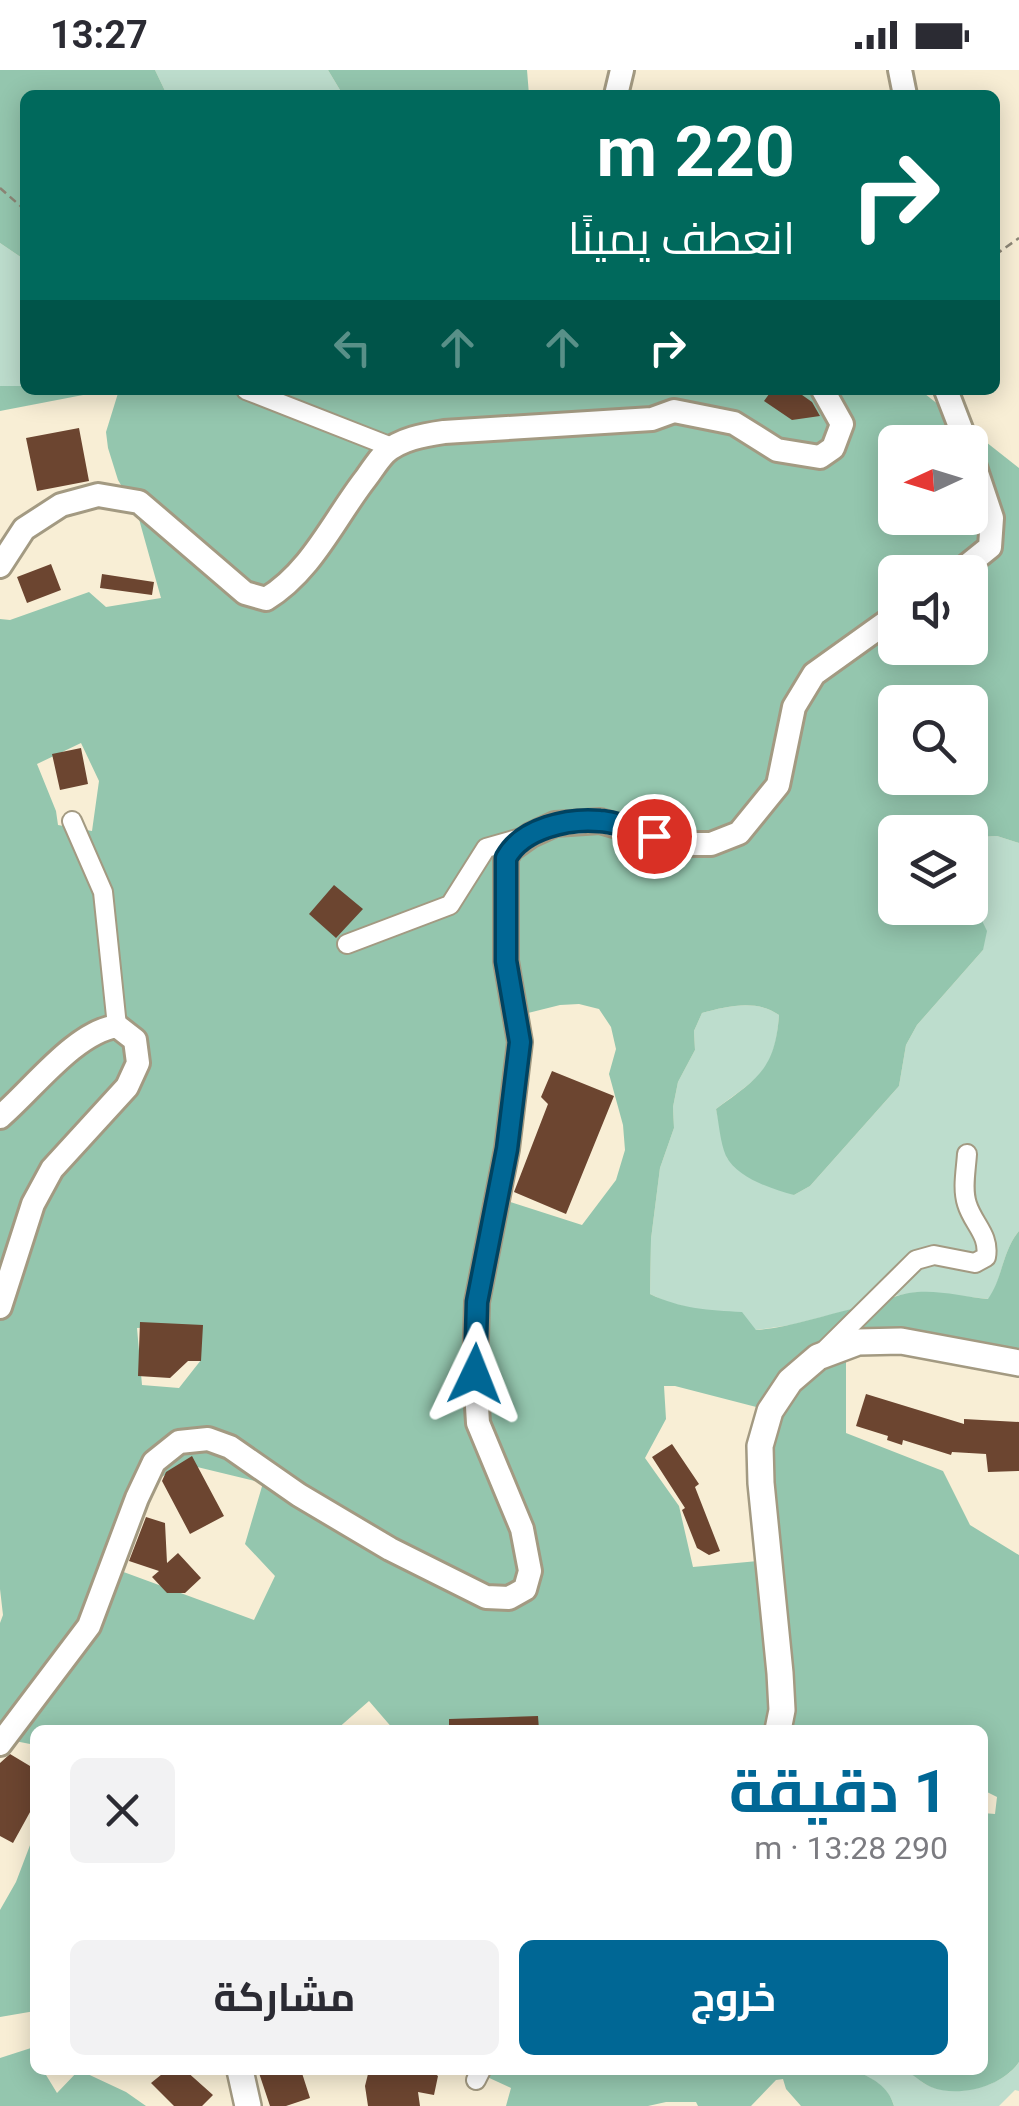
<!DOCTYPE html>
<html lang="ar">
<meta charset="utf-8">
<style>
:root{--surface:#fff;--page:#f2f2f3;--text:#2b2b33;--muted:#7c7c81;--accent:#006795}
body{margin:0;font-family:Roboto,Cairo,sans-serif;background:var(--page);color:var(--text);direction:rtl;height:100vh;display:flex;flex-direction:column;font-size:38px;white-space:nowrap}
*{box-sizing:border-box;margin:0}
p{font-size:32px;color:var(--muted)}
.icon{flex:none;width:55px;height:55px;fill:none;stroke:currentColor;stroke-width:2;stroke-linecap:round;stroke-linejoin:round}
.map{position:relative;flex:1;overflow:hidden;direction:ltr}
.sheet{position:absolute;left:30px;top:1655px;width:958px;height:350px;display:flex;flex-direction:column;background:var(--surface);border-radius:15px;box-shadow:0 5px 25px #0003;direction:rtl}
.sheet>*{flex:none}
.top-card{position:absolute;left:20px;top:20px;width:980px;height:305px;border-radius:15px;box-shadow:0 5px 25px #0003;direction:rtl;background:#00695c;color:#fff;overflow:hidden}
.needle{width:65px;rotate:266deg}
.buttons{position:absolute;left:878px;top:355px;display:grid;gap:20px}
.buttons a{display:grid;place-items:center;width:110px;height:110px;border-radius:15px;background:var(--surface);box-shadow:0 5px 25px #0003;font-size:50px}
.pin{position:absolute;display:grid;place-items:center;width:85px;height:85px;color:#fff;margin:-42px;border:5px solid #fff;border-radius:50%;box-shadow:0 2px 10px #0007}
.me{position:absolute;width:110px;margin:-55px;rotate:2deg;stroke-linejoin:round;filter:drop-shadow(0 0 8px #0008)}
.turn{display:flex;align-items:center;gap:35px;height:210px;padding:0 40px;font-size:45px}
.turn .icon{width:130px;height:130px;stroke-width:2.5}
.turn b{display:block;font-size:70px;line-height:85px}
.lanes{display:flex;align-items:center;height:95px;padding:0 40px;background:#0003;justify-content:center;gap:50px;direction:ltr}
.lanes .off{opacity:.35}
.round{display:grid;place-items:center;flex:none;width:105px;height:105px;border-radius:15px;background:var(--page)}
.headline{display:flex;align-items:center;justify-content:space-between;height:170px;padding:0 40px}
h1{font-size:60px;font-weight:700;line-height:75px;color:var(--accent)}
.cta{display:flex;gap:20px;margin-top:auto;padding:20px 40px}
.cta a{flex:1;height:115px;border-radius:15px;background:var(--accent);color:#fff;font-size:40px;font-weight:700;line-height:115px;text-align:center}
.cta a+a{background:var(--page);color:var(--text)}
.status{display:flex;justify-content:space-between;align-items:center;height:70px;padding:0 50px;background:var(--surface);direction:ltr}
.status svg{height:28px;fill:currentColor}
.map>svg:first-child{display:block}
</style>
<div class="status"><b>13:27</b><svg viewBox="0 0 49 12"><path d="M0 12V9h3v3zM5 12V6h3v6zM10 12V3h3v9zM15 12V0h3v12zM26 1h20v11H26zM47 4h2v5h-2z"/></svg></div>
<div class="map">
<svg width="1019" height="2036" viewBox="0 0 1019 2036">
<rect width="100%" height="100%" fill="#f8eed5"/>
<path fill="#bdddcd" d="M 155,0 L 328,0 L 343,25 L 167,25 Z
M 0,173 L 25,190 L 25,316 L 0,316 Z
M 997,766 L 1019,773 L 1019,1161 C 1002,1181 1003,1208 989,1229 L 919,1222 L 888,1227 L 857,1238 L 791,1255 L 756,1260 L 723,1241 L 706,1242 L 667,1232 L 650,1224 L 651,1169 L 660,1098 L 674,1058 L 673,1037 L 678,1012 L 695,980 L 694,961 L 702,943 C 728,936 756,929 779,945 C 775,1003 758,1007 716,1039 L 727,1088 L 794,1125 L 810,1116 L 899,1016 L 906,975 L 917,955 L 983,880 L 981,844 L 970,826 L 970,780 L 978,767 Z
M 1019,1992 L 1019,2021 L 1015,2020 L 999,2036 L 894,2036 C 890,2018 869,2006 853,2000 C 868,2000 885,1998 901,2000 C 913,2001 917,2010 927,2015 C 954,2028 1002,2018 1019,1992 Z"/>
<path fill="#94c6ae" fill-rule="evenodd" d="M 0,0 L 155,0 L 167,25 L 25,25 L 25,190 L 0,173 Z
M 328,0 L 527,0 L 529,25 L 343,25 Z
M 0,316 L 25,316 L 25,320 L 109,320 L 0,341 Z
M 119,320 L 920,320 L 1019,398 L 1019,773 L 997,766 L 978,767 L 970,780 L 970,762 L 895,762 L 895,838 L 970,838 L 970,826 L 987,861 L 983,880 L 917,955 L 906,975 L 899,1016 L 810,1116 L 794,1125 C 772,1119 737,1108 726,1086 C 720,1072 719,1053 716,1039 C 757,1009 775,1000 779,945 C 756,929 728,936 702,943 L 694,961 L 695,980 L 678,1012 L 673,1037 L 674,1058 L 660,1098 L 651,1169 L 650,1224 C 681,1239 709,1240 742,1242 L 756,1260 C 790,1258 823,1245 856,1238 C 877,1234 895,1224 917,1222 C 940,1220 966,1227 988,1229 C 1003,1208 1002,1181 1019,1161 L 1019,1298 L 921,1282 L 846,1280 L 846,1363 L 943,1401 L 970,1455 L 1019,1485 L 1019,1992 C 1002,2017 958,2028 931,2017 C 921,2013 914,2004 903,2000 L 982,2000 L 983,1743 L 995,1744 L 997,1727 L 983,1720 L 982,1660 L 394,1660 L 369,1631 L 336,1660 L 35,1660 L 35,1675 L 0,1668 L 0,1553 L 3,1545 L 0,1519 L 0,549 L 10,550 L 89,522 L 106,537 L 161,528 L 137,442 L 118,410 L 108,378 L 106,362 ZM 895,372 L 970,372 L 970,448 L 895,448 ZM 895,502 L 970,502 L 970,578 L 895,578 ZM 895,632 L 970,632 L 970,708 L 895,708 ZM 81,673 L 99,711 L 92,761 L 58,755 L 56,741 L 37,694 ZM 579,934 L 599,939 L 611,957 L 616,979 L 609,1004 L 623,1055 L 625,1080 L 616,1110 L 582,1155 L 501,1129 L 516,946 L 560,935 ZM 198,1255 L 201,1290 L 179,1318 L 142,1315 L 137,1258 ZM 664,1316 L 675,1316 L 764,1339 L 748,1383 L 746,1399 L 758,1491 L 693,1497 L 679,1436 L 645,1388 L 666,1349 ZM 193,1396 L 263,1413 L 245,1474 L 275,1506 L 254,1550 L 110,1497 L 154,1412 L 171,1401 Z
M 35,1762 L 35,1941 L 0,1947 L 0,1840 L 16,1812 Z
M 31,1978 L 35,1986 L 35,2000 L 43,2000 L 57,2023 L 79,2000 L 126,2022 L 146,2036 L 0,2036 L 0,1988 Z
M 472,2000 L 853,2000 C 871,2007 889,2016 894,2036 L 801,2036 L 786,2019 L 783,2009 L 776,2010 L 751,2036 L 698,2036 L 696,2032 L 666,2032 L 648,2036 L 506,2036 L 511,2018 Z"/>
<path fill="#6c4530" d="M 772,320 L 795,320 L 812,332 L 820,346 L 792,350 L 764,331 Z
M 79,358 L 89,411 L 37,421 L 26,368 Z
M 51,494 L 61,520 L 27,533 L 17,507 Z
M 102,504 L 154,512 L 152,525 L 100,518 Z
M 81,678 L 88,714 L 60,720 L 52,684 Z
M 334,815 L 363,839 L 336,868 L 309,844 Z
M 552,1001 L 614,1026 L 566,1144 L 514,1122 L 548,1034 L 541,1027 Z
M 140,1252 L 203,1255 L 201,1291 L 188,1291 L 170,1308 L 138,1306 Z
M 866,1324 L 964,1354 L 964,1349 L 1019,1352 L 1019,1401 L 988,1402 L 986,1384 L 952,1382 L 951,1385 L 903,1370 L 902,1375 L 887,1370 L 888,1366 L 856,1356 Z
M 672,1374 L 699,1414 L 695,1417 L 720,1481 L 709,1485 L 697,1478 L 682,1440 L 685,1438 L 652,1387 Z
M 192,1386 L 224,1446 L 190,1464 L 162,1411 L 166,1402 Z
M 146,1447 L 165,1453 L 167,1493 L 178,1483 L 201,1508 L 185,1523 L 167,1523 L 152,1507 L 159,1501 L 129,1491 Z
M 538,1646 L 539,1660 L 449,1660 L 449,1649 Z
M 10,1684 L 35,1699 L 35,1733 L 13,1773 L 0,1766 L 0,1693 Z
M 167,2000 L 185,2000 L 213,2025 L 202,2036 L 174,2036 L 151,2013 Z
M 258,2000 L 301,2000 L 310,2028 L 286,2036 L 270,2036 Z
M 369,2000 L 430,2000 L 438,2006 L 434,2025 L 418,2022 L 420,2036 L 368,2036 L 365,2016 Z"/>
<g fill="none" stroke-linecap="round" stroke-linejoin="round">
<defs>
<path id="minor" d="M 246,320 L 394,378
M 72,751 L 103,822 L 117,956
M 347,874 L 450,835 L 486,778 L 521,768
M 822,1283 L 916,1190 L 934,1185 L 975,1193 L 986,1187 C 990,1165 973,1154 967,1134 C 962,1119 966,1100 967,1084
M 476,2010 L 481,2000"/>
<path id="tertiary" d="M 900,0 L 905,25
M 616,25 L 622,0
M 946,320 L 966,372
M 0,496 L 24,459 L 61,435 L 98,425 L 139,432 L 245,523 L 266,529 C 312,501 334,449 366,408 C 372,400 378,390 385,383 C 400,369 424,365 444,362 L 652,349 L 674,341 L 734,353 L 777,380 L 820,387 L 833,378 L 842,354 L 823,320
M 959,502 L 990,477 L 992,448 L 970,382
M 0,1047 C 33,1019 75,962 117,956 L 135,970 L 138,993 L 127,1017 L 52,1099 L 33,1134 L 0,1237
M 0,1674 L 89,1556 L 137,1428 L 154,1392 L 179,1372 L 208,1369 L 230,1377 L 299,1425 L 390,1479 L 486,1527 L 509,1528 L 525,1519 L 530,1501 L 522,1459 L 478,1353 L 475,1304 L 477,1232 L 507,1079 L 520,972 L 506,891 L 506,788 L 511,779 L 531,765 L 555,754 L 600,751 L 680,774 L 711,774 L 739,763 L 778,715 L 794,637 L 814,604 L 895,546"/>
<path id="secondary" d="M 778,1660 L 782,1640 L 780,1603 L 761,1413 L 760,1376 L 770,1341 L 790,1311 L 818,1287 L 858,1272 L 901,1271 L 1019,1293
M 240,2000 L 248,2036"/>
</defs>
<use href="#minor" stroke="#a39a82" stroke-width="22"/>
<use href="#tertiary" stroke="#a39a82" stroke-width="28"/>
<use href="#secondary" stroke="#a39a82" stroke-width="30"/>
<path stroke="#8d8676" stroke-width="2.5" stroke-dasharray="8 5" stroke-linecap="butt" d="M 0,118 L 25,140
M 995,185 L 1019,168"/>
<use href="#minor" stroke="#fff" stroke-width="18"/>
<use href="#tertiary" stroke="#fff" stroke-width="22"/>
<use href="#secondary" stroke="#fff" stroke-width="25"/>
</g>
<g fill="none" stroke-linecap="round" stroke-linejoin="round">
<defs>
<path id="route" d="M 475,1304 L 477,1232 L 507,1079 L 520,972 L 506,891 L 506,788 C 522,758 569,748 600,751 C 618,752 637,761 654,766"/>
</defs>
<use href="#route" stroke="#004361" stroke-width="25"/>
<use href="#route" stroke="#006795" stroke-width="18"/>
</g>
</svg>
<div class="buttons">
<a><svg class="needle" viewBox="-14 -14 28 28"><path d="M0-13l5 13h-10z" fill="#e53935"/><path d="M0 13l5-13h-10z" fill="#7c7c81"/></svg></a>
<a><svg class="icon" aria-label="sound" viewBox="0 0 24 24"><path d="M4 9h4l5-4v14l-5-4H4zM17 9q2 3 0 6"/></svg></a>
<a><svg class="icon" aria-label="search" viewBox="0 0 24 24"><circle cx="10" cy="10" r="6"/><path d="M15 15l6 6"/></svg></a>
<a><svg class="icon" aria-label="layers" viewBox="0 0 24 24"><path d="M12 4l9 5-9 5-9-5zM3 14l9 5 9-5"/></svg></a>
</div>
<div class="pin" style="left:654px;top:766px;background:#d93025"><svg class="icon" aria-label="arrive" viewBox="0 0 24 24"><path d="M6 21V4h12l-3 4 3 4H6"/></svg></div>
<svg class="me" style="left:475px;top:1304px" viewBox="-20 -20 40 40"><path d="M0-17L14 15 0 8-14 15z" fill="#006795" stroke="#fff" stroke-width="4"/></svg>
<div class="top-card">
<div class="turn"><svg class="icon" aria-label="right" viewBox="0 0 24 24"><path d="M7 20v-9h11M14 6l5 5-5 5"/></svg><div><b>220 m</b>انعطف يمينًا</div></div>
<div class="lanes"><svg class="icon off" aria-label="left" viewBox="0 0 24 24"><path d="M17 20v-9H6M10 6l-5 5 5 5"/></svg><svg class="icon off" aria-label="ahead" viewBox="0 0 24 24"><path d="M12 20V5M6 11l6-6 6 6"/></svg><svg class="icon off" aria-label="ahead" viewBox="0 0 24 24"><path d="M12 20V5M6 11l6-6 6 6"/></svg><svg class="icon" aria-label="right" viewBox="0 0 24 24"><path d="M7 20v-9h11M14 6l5 5-5 5"/></svg></div>
</div>
<section class="sheet">
<div class="headline"><div><h1>1 دقيقة</h1><p>290 m · 13:28</p></div><a class="round"><svg class="icon" aria-label="close" viewBox="0 0 24 24"><path d="M6 6l12 12M18 6L6 18"/></svg></a></div>
<div class="cta"><a>خروج</a><a>مشاركة</a></div>
</section>
</div>
